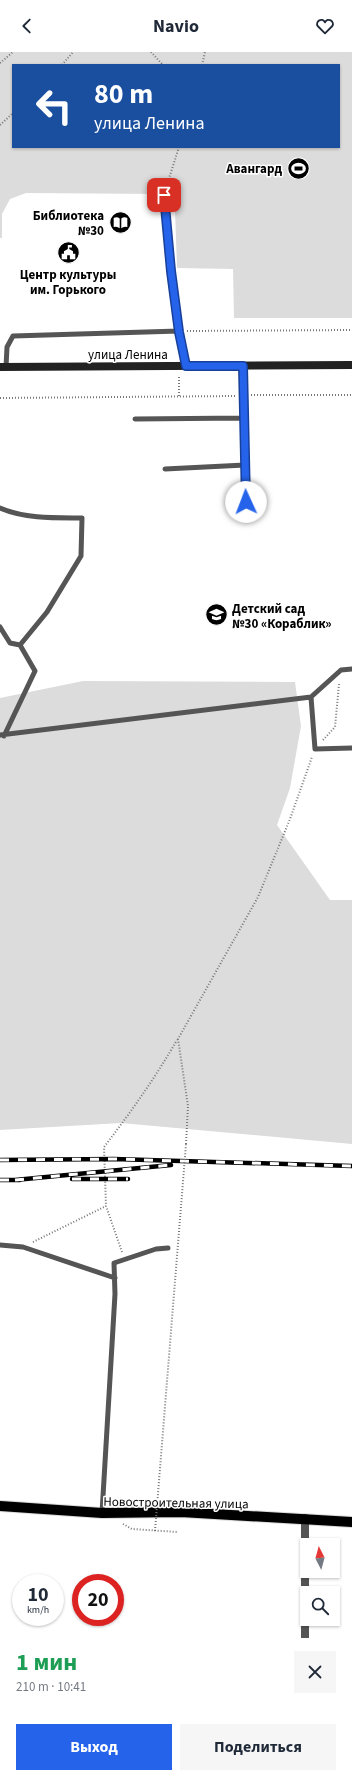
<!DOCTYPE html>
<html lang="ru">
<meta charset="utf-8">
<style>
:root{--surface:#fff;--page:#f6f6f7;--text:#1f2937;--muted:#747a83;--accent:#2563eb}
body{margin:0;font-family:"Source Sans 3",sans-serif;background:var(--page);color:var(--text);height:100vh;display:flex;flex-direction:column;font-size:15px;white-space:nowrap}
*{box-sizing:border-box;margin:0}
p{font-size:13px;color:var(--muted)}
.icon{flex:none;width:22px;height:22px;fill:none;stroke:currentColor;stroke-width:2;stroke-linecap:round;stroke-linejoin:round}
.map{position:relative;height:1586px;overflow:hidden}
.sheet{display:flex;flex-direction:column;background:var(--surface);flex:1}
.sheet>*{flex:none}
.hud{position:absolute;left:12px;top:12px;width:328px;height:84px;border-radius:0px;box-shadow:0 1px 3px #0004;background:#1a4fa0;color:#fff;overflow:hidden}
.needle{width:26px;rotate:354deg}
.fabs{position:absolute;left:300px;top:1486px;display:grid;gap:8px}
.fabs a{display:grid;place-items:center;width:40px;height:40px;border-radius:0px;background:var(--surface);box-shadow:0 1px 3px #0004;font-size:20px}
.speed{position:absolute;left:12px;top:1522px;display:flex;gap:8px;font-size:20px;font-weight:700;text-align:center}
.speed>*{display:grid;place-content:center;width:52px;height:52px;border-radius:50%;background:var(--surface);box-shadow:0 1px 3px #0004;line-height:1}
.speed small{font-size:10px;font-weight:400}
.speed .limit{border:6px solid #d22;background:#fff;color:#111}
.pin{position:absolute;display:grid;place-items:center;width:34px;height:34px;color:#fff;margin:-17px;border-radius:8px;box-shadow:0 2px 6px #0006}
.me{position:absolute;width:44px;margin:-22px;rotate:358deg;stroke-linejoin:round;filter:drop-shadow(0 0 3px #0008)}
.turn{display:flex;align-items:center;gap:14px;height:84px;padding:0 16px;font-size:18px}
.turn .icon{width:52px;height:52px;stroke-width:2.5}
.turn b{display:block;font-size:28px;line-height:34px}
.round{display:grid;place-items:center;flex:none;width:42px;height:42px;border-radius:0px;background:var(--page)}
.head{display:flex;align-items:center;justify-content:space-between;height:68px;padding:0 16px}
h1{font-size:24px;font-weight:700;line-height:30px;color:#1e9e55}
.cta{display:flex;gap:8px;margin-top:auto;padding:8px 16px}
.cta a{flex:1;height:46px;border-radius:0px;background:var(--accent);color:#fff;font-size:16px;font-weight:700;line-height:46px;text-align:center}
.cta a+a{background:var(--page);color:var(--text)}
header{display:flex;justify-content:space-between;align-items:center;height:52px;padding:0 16px;background:var(--surface);font-size:18px;font-weight:700}
.map>svg:first-child{display:block}
</style>
<header><svg class="icon" aria-label="back" viewBox="0 0 24 24"><path d="M15 5l-7 7 7 7"/></svg>Navio<svg class="icon" aria-label="heart" viewBox="0 0 24 24"><path d="M12 20l-8-8c-3-5 5-10 8-4 3-6 11-1 8 4z"/></svg></header>
<div class="map">
<svg width="352" height="1586" viewBox="0 0 352 1586">
<rect width="100%" height="100%" fill="#fff"/>
<path fill="#dcdcdc" fill-rule="evenodd" d="M 0,0 L 352,0 L 352,266 L 234,266 L 233,217 L 177,216 L 175,158 L 169,146 L 161,142 L 26,141 L 10,147 L 2,162 L 2,186 L 0,186 ZM 13,13 L 339,13 L 339,95 L 13,95 Z
M 83,629 L 295,630 L 301,674 L 290,736 L 277,773 L 330,848 L 352,848 L 352,1092 L 121,1071 L 0,1078 L 0,646 Z"/>
<g fill="none" stroke-linecap="round" stroke-linejoin="round">
<defs>
<path id="primary" d="M 0,1454 L 102,1461 L 181,1460 L 352,1470"/>
</defs>
<use href="#primary" stroke="#dbdbdb" stroke-width="12"/>
<path stroke="#777" stroke-width="2" stroke-dasharray="1 2" stroke-linecap="butt" d="M 151,0 L 163,13
M 0,11 L 13,0
M 62,13 L 73,0
M 202,13 L 205,0
M 0,73 L 13,61
M 166,136 L 179,95
M 187,279 L 352,278
M 251,343 L 352,343
M 179,344 L 179,323
M 0,346 L 235,344
M 323,688 L 335,675 L 339,632
M 186,1092 L 188,1054 L 178,987 L 258,845 L 290,767 L 312,705
M 33,1190 L 106,1154
M 122,1200 L 106,1154 L 104,1095 C 131,1060 155,1026 177,988
M 123,1472 L 132,1477 L 178,1480"/>
<path stroke="#555" stroke-width="5" d="M 164,143 L 171,219 L 179,279
M 243,314 L 246,450
M 6,315 L 7,295 L 13,284 L 179,279 L 186,314
M 135,367 L 243,366
M 165,417 L 245,413
M 0,456 C 26,467 54,466 82,466 L 81,504 L 47,560 L 20,593 L 35,619 L 4,684
M 0,575 L 10,591 L 20,593
M 311,645 L 315,697 L 352,696
M 0,683 L 311,645 L 341,618 L 352,617
M 0,1193 L 23,1195 L 115,1226
M 102,1461 L 115,1242 L 114,1211 L 156,1197 L 168,1196"/>
<path stroke="#555" stroke-width="8" d="M 305,1466 L 305,1586"/>
<path stroke="#222" stroke-width="8" d="M 0,315 L 352,313"/>
<use href="#primary" stroke="#000" stroke-width="10"/>
<defs>
<path id="rail" d="M 0,1108 L 114,1107 L 352,1114
M 72,1127 L 128,1127
M 0,1128 L 20,1128
M 15,1128 L 171,1113"/>
</defs>
<use href="#rail" stroke="#000" stroke-width="4.5"/>
<use href="#rail" stroke="#fff" stroke-width="3" stroke-dasharray="9" stroke-linecap="butt"/>
<path stroke="#777" stroke-width="2" stroke-dasharray="1 2" stroke-linecap="butt" d="M 155,1479 L 186,1092"/>
</g>
<g fill="none" stroke-linecap="round" stroke-linejoin="round">
<defs>
<path id="route" d="M 164,143 L 171,219 L 179,280 L 186,314 L 243,314 L 246,450"/>
</defs>
<use href="#route" stroke="#184099" stroke-width="10"/>
<use href="#route" stroke="#2563eb" stroke-width="7"/>
</g>
<defs>
<symbol id="stadium-disc" viewBox="-11 -11 22 22"><circle r="9.5" fill="#000" stroke="#fff"/><path d="M0-5a6.5 5 0 1 0 0 10a6.5 5 0 1 0 0-10ZM-3.5-1.8h7v3.6h-7Z" fill="#fff"/></symbol>
<symbol id="library-disc" viewBox="-11 -11 22 22"><circle r="9.5" fill="#000" stroke="#fff"/><path d="M-6-4Q-3-5.5-.7-3.5V5Q-3 3-6 4ZM6-4Q3-5.5 .7-3.5V5Q3 3 6 4Z" fill="#fff"/></symbol>
<symbol id="civic-disc" viewBox="-11 -11 22 22"><circle r="9.5" fill="#000" stroke="#fff"/><path d="M-.6-6.5H3V-4.5H.6V-3L4-1V1h2V6H-6V1h2V-1L-.6-3ZM-1.2 2.5V6h2.4V2.5Z" fill="#fff"/></symbol>
<symbol id="school-disc" viewBox="-11 -11 22 22"><circle r="9.5" fill="#000" stroke="#fff"/><path d="M0-5L7-2L0 1L-7-2ZM-4 1L0 2.5L4 1V4Q0 6-4 4Z" fill="#fff"/></symbol>
</defs>
<g fill-rule="evenodd">
<use href="#stadium-disc" x="286" y="104" width="25" height="25"/>
<use href="#library-disc" x="108" y="158" width="25" height="25"/>
<use href="#civic-disc" x="56" y="188" width="25" height="25"/>
<use href="#school-disc" x="204" y="550" width="25" height="25"/>
</g>
<g text-anchor="middle" stroke-width="3" stroke-linejoin="round" paint-order="stroke">
<g font-size="13" font-weight="bold" fill="#000" stroke="#fff" text-anchor="end">
<text x="282" y="121">Авангард</text>
<text x="104" y="168">Библиотека<tspan x="104" dy="15">№30</tspan></text>
<text x="68" y="227" text-anchor="middle">Центр культуры<tspan x="68" dy="15">им. Горького</tspan></text>
<text x="232" y="561" text-anchor="start">Детский сад<tspan x="232" dy="15">№30 «Кораблик»</tspan></text>
</g>
<g font-size="13" fill="#000" stroke="#fff">
<text x="128" y="307">улица Ленина</text>
<text transform="translate(176 1450) rotate(1)" y="5">Новостроительная улица</text>
</g>
</g>
</svg>
<div class="fabs">
<a><svg class="needle" viewBox="-14 -14 28 28"><path d="M0-13l5 13h-10z" fill="#e53935"/><path d="M0 13l5-13h-10z" fill="#747a83"/></svg></a>
<a><svg class="icon" aria-label="search" viewBox="0 0 24 24"><circle cx="10" cy="10" r="6"/><path d="M15 15l6 6"/></svg></a>
</div>
<div class="speed"><div>10<small>km/h</small></div><div class="limit">20</div></div>
<div class="pin" style="left:164px;top:143px;background:#d93025"><svg class="icon" aria-label="arrive" viewBox="0 0 24 24"><path d="M6 21V4h12l-3 4 3 4H6"/></svg></div>
<svg class="me" style="left:246px;top:450px" viewBox="-20 -20 40 40"><circle r="19" fill="#fff"/><path d="M0-13L10 11 0 6-10 11z" fill="#2563eb"/></svg>
<div class="hud">
<div class="turn"><svg class="icon" aria-label="left" viewBox="0 0 24 24"><path d="M17 20v-9H6M10 6l-5 5 5 5"/></svg><div><b>80 m</b>улица Ленина</div></div>
</div>
</div>
<section class="sheet">
<div class="head"><div><h1>1 мин</h1><p>210 m · 10:41</p></div><a class="round"><svg class="icon" aria-label="close" viewBox="0 0 24 24"><path d="M6 6l12 12M18 6L6 18"/></svg></a></div>
<div class="cta"><a>Выход</a><a>Поделиться</a></div>
</section>
